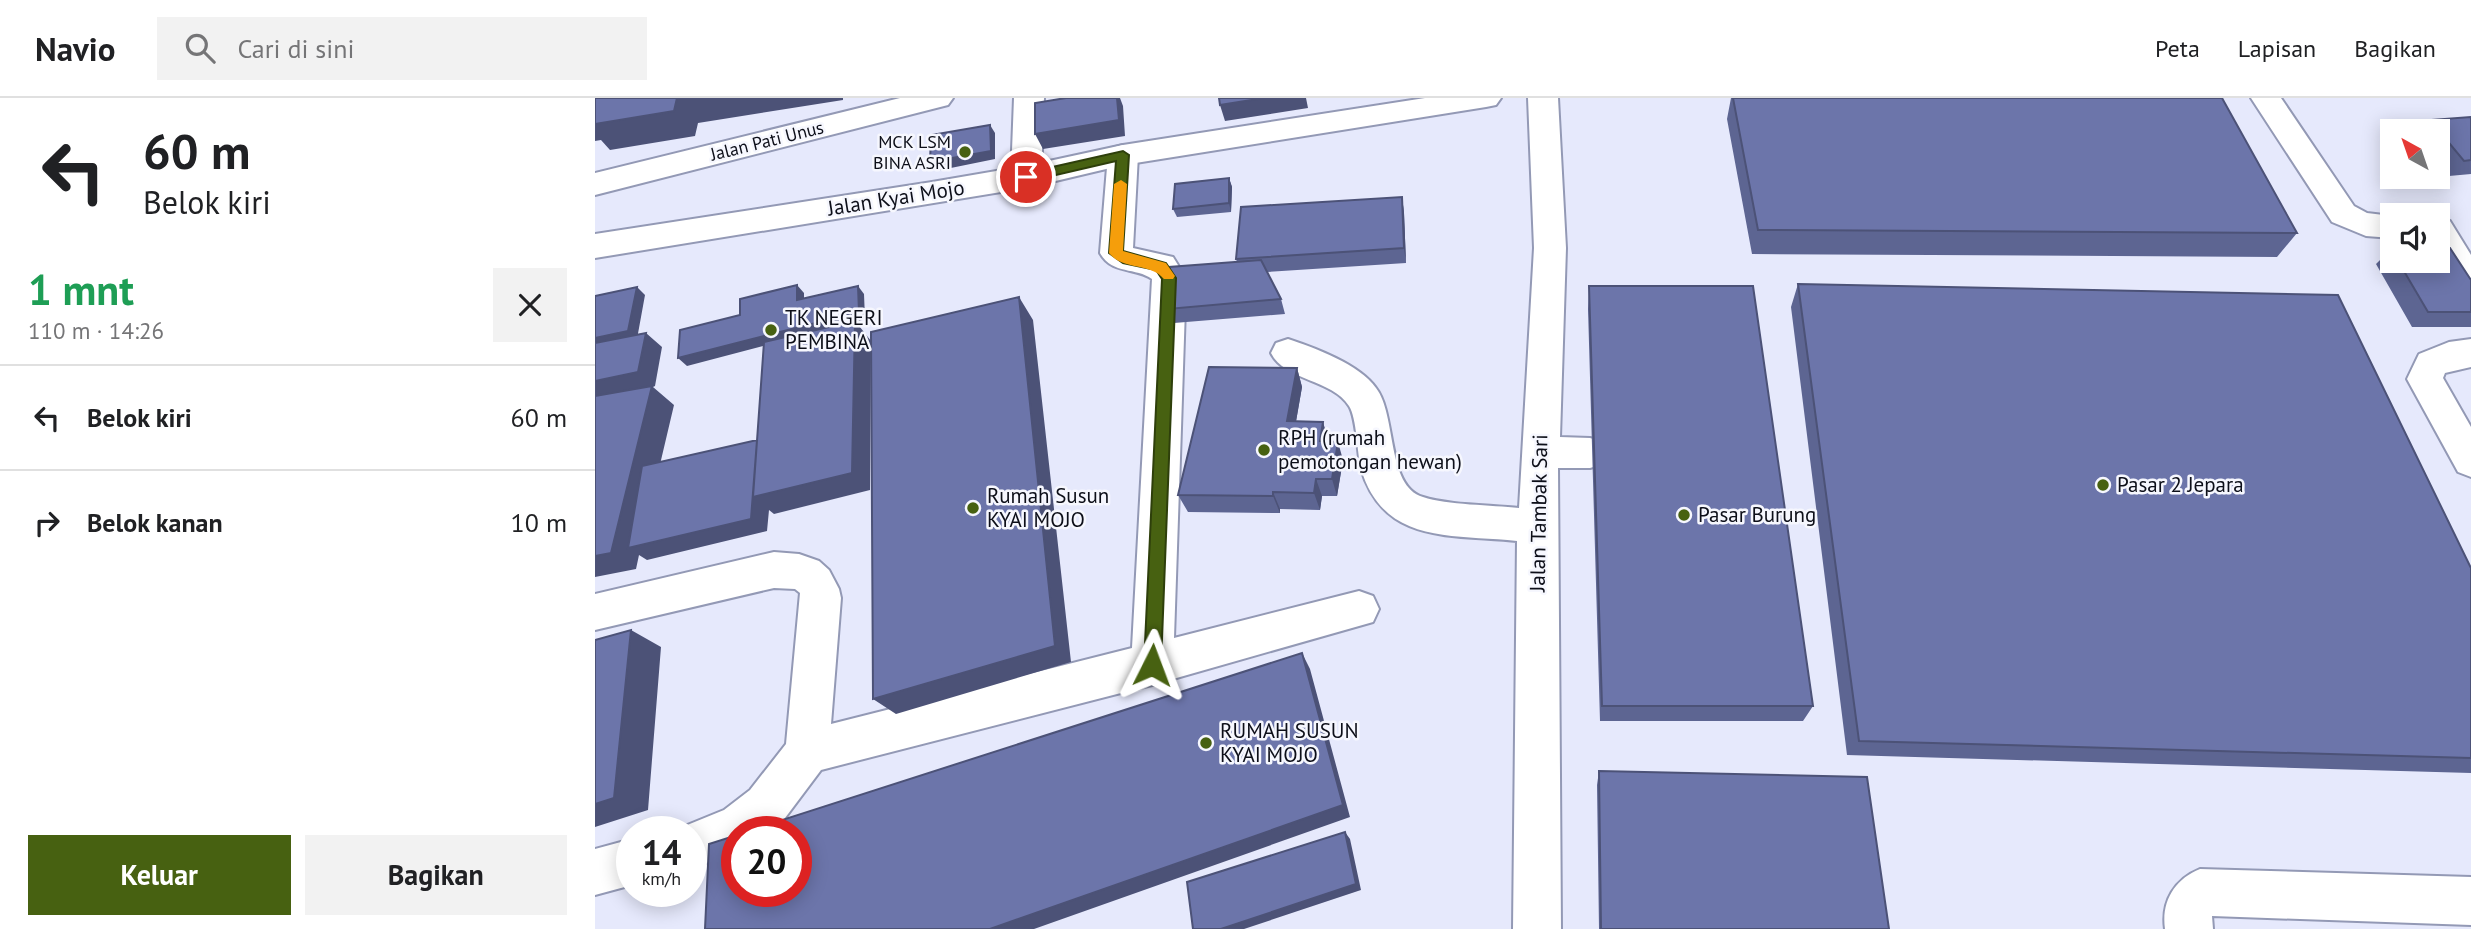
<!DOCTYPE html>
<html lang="id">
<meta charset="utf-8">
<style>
:root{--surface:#fff;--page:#f2f2f2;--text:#202124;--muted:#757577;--line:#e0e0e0;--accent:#476111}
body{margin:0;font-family:"PT Sans",sans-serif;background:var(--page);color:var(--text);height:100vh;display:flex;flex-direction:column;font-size:26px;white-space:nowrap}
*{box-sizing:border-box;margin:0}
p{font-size:23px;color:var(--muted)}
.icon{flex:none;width:38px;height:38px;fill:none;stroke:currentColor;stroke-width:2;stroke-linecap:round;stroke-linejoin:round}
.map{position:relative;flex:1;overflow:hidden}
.sheet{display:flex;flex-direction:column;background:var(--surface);width:595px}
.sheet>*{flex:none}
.hud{background:#fff;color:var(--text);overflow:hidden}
.needle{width:46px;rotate:320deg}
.fabs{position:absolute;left:1785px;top:21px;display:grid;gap:14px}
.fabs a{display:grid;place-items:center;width:70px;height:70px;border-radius:0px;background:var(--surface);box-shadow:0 4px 18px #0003;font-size:35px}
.speed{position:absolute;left:21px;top:718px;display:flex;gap:14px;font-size:35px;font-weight:700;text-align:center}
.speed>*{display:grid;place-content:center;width:91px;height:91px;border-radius:50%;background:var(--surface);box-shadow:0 4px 18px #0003;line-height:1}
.speed small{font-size:18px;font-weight:400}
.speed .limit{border:10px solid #d22;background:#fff;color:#111}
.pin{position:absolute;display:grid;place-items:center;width:60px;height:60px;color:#fff;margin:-30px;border:4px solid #fff;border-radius:50%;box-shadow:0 2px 7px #0007}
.me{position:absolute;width:77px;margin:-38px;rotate:3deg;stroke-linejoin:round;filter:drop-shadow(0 0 5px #0008)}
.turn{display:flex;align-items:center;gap:24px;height:147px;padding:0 28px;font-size:32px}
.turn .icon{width:91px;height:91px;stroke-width:2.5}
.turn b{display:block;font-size:49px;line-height:60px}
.round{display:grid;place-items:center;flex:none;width:74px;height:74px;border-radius:0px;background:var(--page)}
.overview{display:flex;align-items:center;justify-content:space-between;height:119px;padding:0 28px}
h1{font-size:42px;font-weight:600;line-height:52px;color:#1e9e55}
.cta{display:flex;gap:14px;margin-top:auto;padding:14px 28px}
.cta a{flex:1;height:80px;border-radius:0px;background:var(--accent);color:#fff;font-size:28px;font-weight:600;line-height:80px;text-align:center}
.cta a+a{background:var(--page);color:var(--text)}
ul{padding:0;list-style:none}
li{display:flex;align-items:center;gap:21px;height:105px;padding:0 28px;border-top:2px solid var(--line)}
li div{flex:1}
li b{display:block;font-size:26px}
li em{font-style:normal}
header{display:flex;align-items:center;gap:42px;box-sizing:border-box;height:98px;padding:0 35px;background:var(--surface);border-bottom:2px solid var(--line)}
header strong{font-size:33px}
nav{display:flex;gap:38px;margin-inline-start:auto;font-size:24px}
.search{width:490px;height:63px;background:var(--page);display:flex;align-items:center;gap:18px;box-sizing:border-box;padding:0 24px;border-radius:0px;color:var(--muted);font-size:26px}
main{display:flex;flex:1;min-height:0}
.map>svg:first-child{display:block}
</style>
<header>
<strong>Navio</strong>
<div class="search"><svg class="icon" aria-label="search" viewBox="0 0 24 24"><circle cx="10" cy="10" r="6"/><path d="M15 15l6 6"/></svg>Cari di sini</div>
<nav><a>Peta</a><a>Lapisan</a><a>Bagikan</a></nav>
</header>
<main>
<section class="sheet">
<div class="hud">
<div class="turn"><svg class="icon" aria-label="left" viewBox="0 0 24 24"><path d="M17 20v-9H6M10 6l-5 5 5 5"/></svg><div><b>60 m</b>Belok kiri</div></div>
</div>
<div class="overview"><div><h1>1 mnt</h1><p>110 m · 14:26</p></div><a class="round"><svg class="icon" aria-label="close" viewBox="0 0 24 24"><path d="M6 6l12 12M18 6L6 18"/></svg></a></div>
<ul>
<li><svg class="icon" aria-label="left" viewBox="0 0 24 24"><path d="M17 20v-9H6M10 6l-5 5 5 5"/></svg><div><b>Belok kiri</b></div><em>60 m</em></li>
<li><svg class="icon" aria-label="right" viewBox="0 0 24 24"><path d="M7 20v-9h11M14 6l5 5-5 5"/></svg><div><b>Belok kanan</b></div><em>10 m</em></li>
</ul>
<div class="cta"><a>Keluar</a><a>Bagikan</a></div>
</section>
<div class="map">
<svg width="1876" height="831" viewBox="0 0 1876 831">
<rect width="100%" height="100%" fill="#e6e9fc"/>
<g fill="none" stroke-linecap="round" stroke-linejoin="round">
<defs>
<path id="minor" d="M 305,0 L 358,0 L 353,7 L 0,97 L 0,75 Z
M 419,0 L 449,0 L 446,79 L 442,87 L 431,90 L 420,87 L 416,79 Z
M 933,0 L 963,0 L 971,150 L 965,339 L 995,340 L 1008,344 L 1014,355 L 1008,366 L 995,370 L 963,370 L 966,831 L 918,831 L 922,443 C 857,436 789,447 766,371 C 762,355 762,320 754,308 C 737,281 690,283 676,255 L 681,245 L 693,241 C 720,250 764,266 781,290 C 802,317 791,388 828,399 C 852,407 897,407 924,410 L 939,150 Z
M 1656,0 L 1686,0 L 1759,108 L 1772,115 L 1797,118 L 1797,140 L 1771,138 L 1737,124 Z
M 528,47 L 539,50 L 543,57 L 538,150 L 578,159 L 591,180 L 579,540 L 764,493 L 778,498 L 784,511 L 778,524 L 557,587 L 226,672 L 187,724 L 175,733 L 142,733 L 142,753 L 96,771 L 96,733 L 80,732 L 129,712 L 155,692 L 191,646 L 205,495 L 200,491 L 179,490 L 0,532 L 0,496 L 179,454 L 204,456 L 224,463 L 234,472 L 244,491 L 246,500 L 236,626 L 537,550 L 557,181 C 541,169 517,177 505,155 L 513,57 L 517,50 Z
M 1843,120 L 1855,123 L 1876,157 L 1876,197 L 1864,194 L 1843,157 Z
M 1876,241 L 1876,269 L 1850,275 L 1848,280 L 1876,329 L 1876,379 L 1863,374 L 1812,281 L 1824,256 L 1854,244 Z
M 37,741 L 37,787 L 0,797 L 0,751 Z
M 1605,771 L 1876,779 L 1876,827 L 1617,818 L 1618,831 L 1570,831 C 1566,803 1580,781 1605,771 Z"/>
<path id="major" d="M 830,0 L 906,0 L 901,7 L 891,9 L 528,67 L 431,90 L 0,160 L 0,136 L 337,84 L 431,68 L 528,47 Z"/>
</defs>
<use href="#minor" stroke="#9399b5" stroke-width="4"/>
<use href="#major" stroke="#9399b5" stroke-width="4"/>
<use href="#minor" fill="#fff" fill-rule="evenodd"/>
<use href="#major" fill="#fff" fill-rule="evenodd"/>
</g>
<path fill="#5d6592" d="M 1136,0 L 1627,0 L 1702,135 L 1682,159 L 1157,156 L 1132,21 Z
M 1876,19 L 1876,76 L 1854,78 L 1843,65 L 1843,33 L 1825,33 L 1835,22 Z
M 634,80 L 637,89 L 636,114 L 582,119 L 578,111 Z
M 807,99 L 809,115 L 811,165 L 672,174 L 686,201 L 690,216 L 579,225 L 573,211 L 642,164 L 641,161 Z
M 1796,151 L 1797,151 L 1797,163 L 1843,163 L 1876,182 L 1876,229 L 1817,229 L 1781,166 Z
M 1203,186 L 1876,470 L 1876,675 L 1252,657 L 1196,209 Z
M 994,188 L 1218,608 L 1208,623 L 1005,623 L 993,211 Z
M 702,270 L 707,289 L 701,323 L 728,324 L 733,344 L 748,362 L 742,398 L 727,398 L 725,412 L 685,411 L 685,415 L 593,414 L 583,397 Z
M 1004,673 L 1294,831 L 1004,831 L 1002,687 Z"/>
<path fill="#4c5277" d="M 82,0 L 248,0 L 248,2 L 103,25 L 100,38 L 15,52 L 6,42 L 0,43 L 0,19 Z
M 522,0 L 525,0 L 528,8 L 530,38 L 448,51 L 440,36 Z
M 669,0 L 711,0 L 713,10 L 630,23 L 625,7 Z
M 395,27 L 400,35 L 400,61 L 341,73 L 335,64 Z
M 634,80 L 637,89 L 636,114 L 634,105 Z
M 807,99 L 809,115 L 811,165 L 809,150 Z
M 202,187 L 209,195 L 209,210 L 202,202 Z
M 263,188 L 269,196 L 270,221 L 261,224 L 276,243 L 275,392 L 179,416 L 174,412 L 172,433 L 52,462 L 44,457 L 41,471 L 0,479 L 0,283 L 51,235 L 67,249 L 60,288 L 58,289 L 79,307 L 46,447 L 164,342 L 260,224 L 92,268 L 83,260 Z
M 42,189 L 50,197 L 42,241 L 0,249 L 0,240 Z
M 424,199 L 438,222 L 476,564 L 301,616 L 278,601 Z
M 702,270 L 707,289 L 698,341 L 692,323 Z
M 728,324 L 733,342 L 730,361 L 725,343 Z
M 743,344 L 748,362 L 742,398 L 737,381 Z
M 721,381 L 727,398 L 725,412 L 719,395 Z
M 678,394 L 685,411 L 685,415 L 678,398 Z
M 36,532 L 66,549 L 53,712 L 0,729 L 0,706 Z
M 707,555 L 715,571 L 755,719 L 439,831 L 395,831 Z
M 750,734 L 755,741 L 766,792 L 649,831 L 626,831 Z"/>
<path fill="#6c75aa" stroke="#4c5277" stroke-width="2" d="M 0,0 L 84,0 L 82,0 L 79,13 L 0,26 Z
M 471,0 L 522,0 L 524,22 L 440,36 L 440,5 Z
M 624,0 L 669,0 L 625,7 Z
M 1138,0 L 1627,0 L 1702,135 L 1163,132 Z
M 1876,19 L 1876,62 L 1869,63 L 1835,22 Z
M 395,27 L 396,53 L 335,64 L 336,37 Z
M 634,80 L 634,105 L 578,111 L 580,86 Z
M 807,99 L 809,150 L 641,161 L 646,109 Z
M 1843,150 L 1855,150 L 1876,182 L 1876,214 L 1833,214 L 1803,163 L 1843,163 Z
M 666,162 L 686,201 L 573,211 L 574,169 Z
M 1203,186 L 1743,197 L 1876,470 L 1876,660 L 1264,643 Z
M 202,187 L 202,202 L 263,188 L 264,214 L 83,260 L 85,232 L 145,217 L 145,201 Z
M 994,188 L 1158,188 L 1218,608 L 1007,608 Z
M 42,189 L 33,233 L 0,240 L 0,198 Z
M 424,199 L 460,548 L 278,601 L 276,234 Z
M 260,223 L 257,375 L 158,399 L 169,244 Z
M 51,235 L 43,274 L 0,283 L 0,245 Z
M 614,269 L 702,270 L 692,323 L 728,324 L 725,343 L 743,344 L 737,381 L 721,381 L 719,395 L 678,394 L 678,398 L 583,397 Z
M 57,288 L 16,455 L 0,458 L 0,298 Z
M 162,342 L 156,421 L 33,450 L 47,368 Z
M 36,532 L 19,700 L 0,706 L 0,542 Z
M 707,555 L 748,707 L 395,831 L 110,831 L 114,746 L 142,737 L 142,793 L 201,793 L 201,733 L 153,733 Z
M 1004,673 L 1272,679 L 1294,831 L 1006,831 Z
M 750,734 L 761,786 L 626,831 L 598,831 L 592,784 Z"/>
<path fill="#476111" stroke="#2e3f0b" stroke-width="2" d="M 528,53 L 534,57 L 528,153 L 571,165 L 581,180 L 566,567 L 557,575 L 549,567 L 567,181 L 561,172 L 528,165 L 514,155 L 521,63 L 431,84 L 425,79 L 431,75 Z"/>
<path fill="#f59e0b" d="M 526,82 L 532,86 L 528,153 L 571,165 L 580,178 L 578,181 L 569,181 C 555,164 528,173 514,155 L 519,86 Z"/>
<g fill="#476111" stroke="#f6f7fe" stroke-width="2.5">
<circle cx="370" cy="54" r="7"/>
<circle cx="176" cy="232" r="7"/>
<circle cx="669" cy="352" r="7"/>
<circle cx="1508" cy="387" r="7"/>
<circle cx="378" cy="410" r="7"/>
<circle cx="1089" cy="417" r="7"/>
<circle cx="611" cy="645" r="7"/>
</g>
<g text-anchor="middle" stroke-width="5" stroke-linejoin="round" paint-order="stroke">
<g font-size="18" fill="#0d0f19" stroke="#f6f7fe">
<text transform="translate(172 43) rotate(-14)" y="6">Jalan Pati Unus</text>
</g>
<g font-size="18" fill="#0d0f19" stroke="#f6f7fe" text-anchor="end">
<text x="356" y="50">MCK LSM<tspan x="356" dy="21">BINA ASRI</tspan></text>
</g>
<g font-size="21" fill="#0d0f19" stroke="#f6f7fe">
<text transform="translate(301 100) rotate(-9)" y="7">Jalan Kyai Mojo</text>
<text transform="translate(944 415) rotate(-89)" y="7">Jalan Tambak Sari</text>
</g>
<g font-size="21" fill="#0d0f19" stroke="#f6f7fe" text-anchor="start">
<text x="190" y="227">TK NEGERI<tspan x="190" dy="24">PEMBINA</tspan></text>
<text x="683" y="347">RPH (rumah<tspan x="683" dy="24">pemotongan hewan)</tspan></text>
<text x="1522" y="394">Pasar 2 Jepara</text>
<text x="392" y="405">Rumah Susun<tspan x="392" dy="24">KYAI MOJO</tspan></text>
<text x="1103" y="424">Pasar Burung</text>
<text x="625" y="640">RUMAH SUSUN<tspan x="625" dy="24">KYAI MOJO</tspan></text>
</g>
</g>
</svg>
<div class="fabs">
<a><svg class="needle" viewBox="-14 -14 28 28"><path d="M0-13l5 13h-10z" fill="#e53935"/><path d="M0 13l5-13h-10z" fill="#757577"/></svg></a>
<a><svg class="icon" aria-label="sound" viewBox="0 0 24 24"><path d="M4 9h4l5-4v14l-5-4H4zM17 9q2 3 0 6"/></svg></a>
</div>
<div class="speed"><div>14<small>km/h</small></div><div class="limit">20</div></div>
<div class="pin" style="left:431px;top:79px;background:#d93025"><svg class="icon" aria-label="arrive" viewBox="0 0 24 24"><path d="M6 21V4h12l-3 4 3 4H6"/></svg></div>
<svg class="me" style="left:557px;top:567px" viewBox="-20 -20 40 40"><path d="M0-17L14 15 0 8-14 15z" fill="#476111" stroke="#fff" stroke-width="4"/></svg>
</div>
</main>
